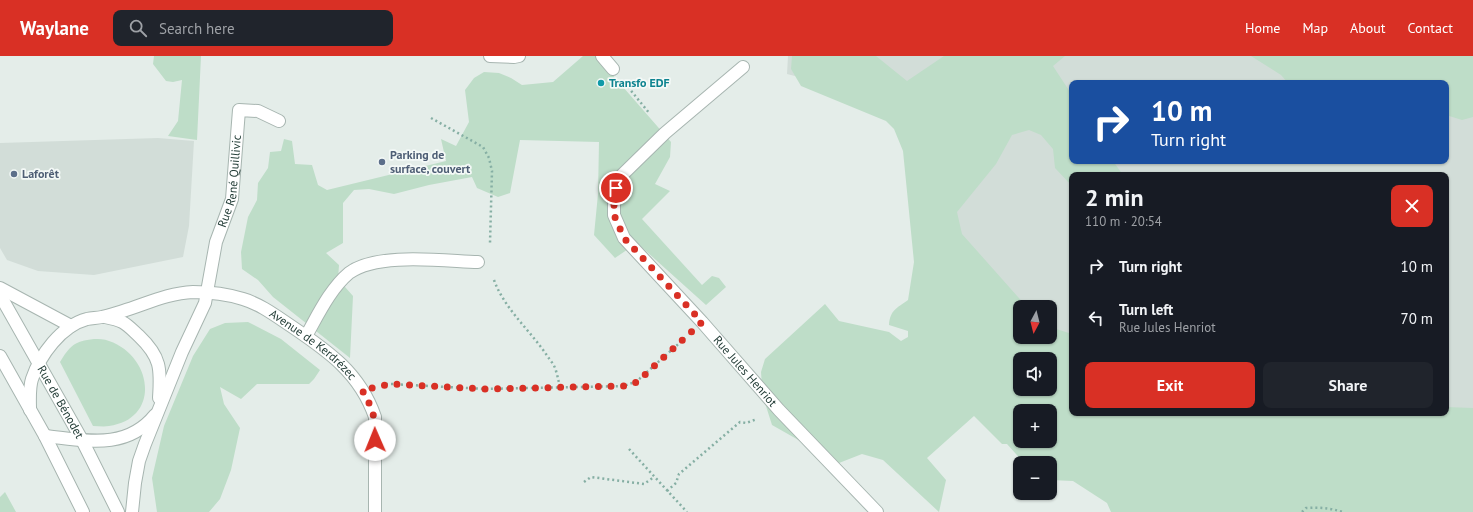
<!DOCTYPE html>
<meta charset="utf-8">
<style>
:root{--surface:#171b24;--page:#20242c;--text:#f1f3f6;--muted:#9ea1a6;--accent:#d93025}
body{margin:0;font-family:"PT Sans",sans-serif;background:var(--page);color:var(--text);height:100vh;display:flex;flex-direction:column;font-size:15px;white-space:nowrap}
*{box-sizing:border-box;margin:0}
p{font-size:13px;color:var(--muted)}
.icon{flex:none;width:22px;height:22px;fill:none;stroke:currentColor;stroke-width:2;stroke-linecap:round;stroke-linejoin:round}
.map{position:relative;flex:1;overflow:hidden}
.side{position:absolute;left:1069px;top:116px;width:380px;height:244px;display:flex;flex-direction:column;background:var(--surface);border-radius:8px;box-shadow:0 1px 3px #0004}
.side>*{flex:none}
.banner{position:absolute;left:1069px;top:24px;width:380px;height:84px;border-radius:8px;box-shadow:0 1px 3px #0004;background:#1a4fa0;color:#fff;overflow:hidden}
.needle{width:26px;rotate:187deg}
.buttons{position:absolute;left:1013px;top:244px;display:grid;gap:8px}
.buttons a{display:grid;place-items:center;width:44px;height:44px;border-radius:8px;background:var(--surface);box-shadow:0 1px 3px #0004;font-size:20px}
.pin{position:absolute;display:grid;place-items:center;width:34px;height:34px;color:#fff;margin:-17px;border:2px solid #fff;border-radius:50%;box-shadow:0 1px 4px #0007}
.me{position:absolute;width:44px;margin:-22px;rotate:359deg;stroke-linejoin:round;filter:drop-shadow(0 0 3px #0008)}
.turn{display:flex;align-items:center;gap:14px;height:84px;padding:0 16px;font-size:18px}
.turn .icon{width:52px;height:52px;stroke-width:2.5}
.turn b{display:block;font-size:28px;line-height:34px}
.round{display:grid;place-items:center;flex:none;width:42px;height:42px;border-radius:8px;background:var(--page)}
.overview{display:flex;align-items:center;justify-content:space-between;height:68px;padding:0 16px}
h1{font-size:24px;font-weight:700;line-height:30px}
.cta{display:flex;gap:8px;margin-top:auto;padding:8px 16px}
.cta a{flex:1;height:46px;border-radius:8px;background:var(--accent);color:#fff;font-size:16px;font-weight:700;line-height:46px;text-align:center}
.cta a+a{background:var(--page);color:var(--text)}
ul{padding:0;list-style:none}
li{display:flex;align-items:center;gap:12px;height:52px;padding:0 16px}
li div{flex:1}
li b{display:block;font-size:15px}
li em{font-style:normal}
header{display:flex;align-items:center;gap:24px;box-sizing:border-box;height:56px;padding:0 20px;background:var(--accent);color:#fff}
header strong{font-size:19px}
nav{display:flex;gap:22px;margin-inline-start:auto;font-size:14px}
.search{width:280px;height:36px;background:var(--page);display:flex;align-items:center;gap:10px;box-sizing:border-box;padding:0 14px;border-radius:8px;color:var(--muted);font-size:15px}
.map>svg:first-child{display:block}
</style>
<header>
<strong>Waylane</strong>
<div class="search"><svg class="icon" aria-label="search" viewBox="0 0 24 24"><circle cx="10" cy="10" r="6"/><path d="M15 15l6 6"/></svg>Search here</div>
<nav><a>Home</a><a>Map</a><a>About</a><a>Contact</a></nav>
</header>
<div class="map">
<svg width="1473" height="456" viewBox="0 0 1473 456">
<rect width="100%" height="100%" fill="#e4ede9"/>
<path fill="#d2ddd8" fill-rule="evenodd" d="M 788,0 L 1473,0 L 1473,403 L 1446,357 L 1446,119 L 1072,119 L 1072,335 L 1050,303 L 1020,303 L 1020,326 L 911,60 L 889,44 L 787,18 ZM 1072,27 L 1446,27 L 1446,105 L 1072,105 ZM 1020,251 L 1050,251 L 1050,281 L 1020,281 Z
M 158,82 L 194,85 L 189,170 L 183,201 L 94,219 L 38,215 L 7,204 L 0,192 L 0,87 Z"/>
<path fill="#beddc8" fill-rule="evenodd" d="M 154,0 L 201,0 L 197,84 L 168,80 L 178,65 L 182,24 L 173,26 L 166,25 L 153,8 Z
M 583,0 L 596,0 L 671,86 L 670,101 L 655,128 L 670,135 L 642,163 L 702,229 L 712,220 L 719,222 L 726,231 L 706,249 L 637,187 L 615,202 L 594,179 L 598,138 L 599,86 L 520,84 L 510,137 L 498,141 L 477,132 L 472,121 L 429,129 L 394,138 L 369,133 L 354,134 L 343,147 L 343,187 L 326,197 L 339,209 L 338,223 L 353,240 L 350,302 L 273,241 L 258,224 L 242,213 L 241,196 L 248,161 L 257,144 L 258,127 L 268,112 L 270,96 L 281,95 L 284,83 L 292,85 L 295,108 L 312,109 L 318,129 L 327,134 L 446,105 L 441,83 L 456,90 L 469,66 L 465,34 L 474,22 L 484,16 L 499,17 L 511,22 L 522,29 L 553,26 Z
M 792,0 L 876,0 L 907,25 L 944,0 L 1065,0 L 1053,10 L 1072,39 L 1072,105 L 1113,105 L 1123,119 L 1072,119 L 1072,130 L 1055,112 L 1053,93 L 1041,79 L 1029,74 L 1012,79 L 996,108 L 957,156 L 962,178 L 1027,251 L 1020,251 L 1020,281 L 1050,281 L 1050,271 L 1072,278 L 1072,357 L 1446,357 L 1446,351 L 1473,352 L 1473,456 L 1111,456 L 1107,447 L 1073,425 L 1050,424 L 1050,407 L 1024,407 L 1007,388 L 1002,388 L 974,360 L 927,402 L 946,424 L 939,456 L 883,404 L 862,398 L 839,407 L 772,369 L 765,347 L 762,331 L 761,316 L 765,303 L 825,248 L 839,265 L 889,276 L 901,285 L 908,281 L 908,275 L 889,269 C 890,254 897,252 908,244 L 914,206 L 903,95 L 894,73 L 886,65 L 801,30 L 791,13 ZM 1020,303 L 1050,303 L 1050,333 L 1020,333 ZM 1020,355 L 1050,355 L 1050,385 L 1020,385 Z
M 1251,0 L 1473,0 L 1473,61 L 1462,64 L 1446,59 L 1446,27 L 1288,27 L 1281,19 Z
M 248,266 L 281,283 L 320,314 L 314,323 L 309,328 L 257,328 L 241,343 L 220,331 L 224,348 L 240,372 L 231,414 L 220,443 L 209,456 L 157,456 L 152,422 L 164,370 L 193,300 L 210,273 L 225,267 Z
M 94,283 C 99,283 104,283 109,285 C 153,300 161,363 109,370 C 104,371 98,370 93,370 L 60,306 C 70,290 74,285 94,283 Z
M 5,436 L 16,456 L 0,456 L 0,441 Z"/>
<g fill="none" stroke-linecap="round" stroke-linejoin="round">
<defs>
<g id="minor">
<path d="M 490,0 L 514,1 L 519,0"/>
<path d="M 602,0 L 613,13"/>
<path id="s1" d="M 743,11 L 665,77 L 622,119 L 616,132 L 614,140 L 614,159 L 624,182 L 702,266 L 779,354 L 877,456"/>
<path d="M 0,232 L 71,270"/>
<path id="s2" d="M 0,239 L 82,384 L 118,456"/>
<path d="M 105,261 C 125,265 125,267 139,280 C 161,301 161,313 159,342"/>
<path d="M 306,280 C 318,259 330,233 349,217 C 377,196 444,205 478,206"/>
<path d="M 0,300 L 45,380 L 83,456"/>
<path id="s3" d="M 30,354 C 30,344 29,332 32,323 C 40,299 61,270 87,263 C 92,262 97,262 102,261 C 109,260 116,257 123,255 C 146,248 168,237 193,236 C 209,236 227,238 243,243 C 260,248 276,260 291,270 C 328,295 360,317 375,361 L 375,456"/>
<path d="M 45,380 C 84,384 126,395 155,359"/>
<path id="s4" d="M 132,456 L 135,427 L 139,405 L 145,388 L 182,296 L 205,247 L 216,186 L 232,143 L 239,54 L 258,55 L 279,65"/>
</g>
</defs>
<use href="#minor" stroke="#a7b5b0" stroke-width="14"/>
<path stroke="#86afa4" stroke-width="2.5" stroke-dasharray="2 3" stroke-linecap="butt" d="M 628,31 L 650,58
M 431,62 L 483,91 L 489,102 L 492,115 L 490,187
M 494,224 C 505,254 531,275 548,301 C 551,305 555,310 556,315 C 558,321 558,325 561,332
M 386,328 L 391,328 L 485,333 L 624,330 L 637,325 L 685,282
M 629,393 L 687,456
M 584,426 L 591,421 L 644,428 L 654,421
M 667,435 L 676,427 L 679,418 L 740,366 L 746,367 L 757,363
M 1302,456 L 1306,452 C 1319,451 1330,452 1343,456"/>
<use href="#minor" stroke="#fff" stroke-width="12"/>
</g>
<g fill="none" stroke-linecap="round" stroke-linejoin="round">
<path stroke="#d93025" stroke-width="7" stroke-dasharray="0 12.6" d="M 375,384 C 376,362 373,353 362,334 L 391,328 L 485,333 L 624,330 L 637,326 L 702,266 L 624,182 L 614,159 L 614,140 L 616,132"/>
</g>
<circle fill="#0f9aa8" stroke="#f4f9f7" stroke-width="1.5" cx="601" cy="27" r="4"/>
<g fill="#5c6f8a" stroke="#f4f9f7" stroke-width="1.5">
<circle cx="382" cy="106" r="4"/>
<circle cx="14" cy="118" r="4"/>
</g>
<g text-anchor="middle" stroke-width="3.5" stroke-linejoin="round" paint-order="stroke">
<g font-size="12" font-weight="bold" fill="#0d838f" stroke="#f4f9f7" text-anchor="start">
<text x="609" y="31">Transfo EDF</text>
</g>
<g font-size="12" font-weight="bold" fill="#4e5e75" stroke="#f4f9f7" text-anchor="start">
<text x="390" y="103">Parking de<tspan x="390" dy="14">surface, couvert</tspan></text>
<text x="22" y="122">Laforêt</text>
</g>
<g font-size="12" fill="#243e38" stroke="#f4f9f7">
<text dy="4" stroke="none"><textPath href="#s4" startOffset="348">Rue René Quillivic</textPath></text>
<text dy="4" stroke="none"><textPath href="#s3" startOffset="360">Avenue de Kerdrézec</textPath></text>
<text dy="4" stroke="none"><textPath href="#s1" startOffset="409">Rue Jules Henriot</textPath></text>
<text dy="4" stroke="none"><textPath href="#s2" startOffset="123">Rue de Bénodet</textPath></text>
</g>
</g>
</svg>
<div class="buttons">
<a><svg class="needle" viewBox="-14 -14 28 28"><path d="M0-13l5 13h-10z" fill="#e53935"/><path d="M0 13l5-13h-10z" fill="#9ea1a6"/></svg></a>
<a><svg class="icon" aria-label="sound" viewBox="0 0 24 24"><path d="M4 9h4l5-4v14l-5-4H4zM17 9q2 3 0 6"/></svg></a>
<a>+</a>
<a>−</a>
</div>
<div class="pin" style="left:616px;top:132px;background:#d93025"><svg class="icon" aria-label="arrive" viewBox="0 0 24 24"><path d="M6 21V4h12l-3 4 3 4H6"/></svg></div>
<svg class="me" style="left:375px;top:384px" viewBox="-20 -20 40 40"><circle r="19" fill="#fff"/><path d="M0-13L10 11 0 6-10 11z" fill="#d93025"/></svg>
<div class="banner">
<div class="turn"><svg class="icon" aria-label="right" viewBox="0 0 24 24"><path d="M7 20v-9h11M14 6l5 5-5 5"/></svg><div><b>10 m</b>Turn right</div></div>
</div>
<section class="side">
<div class="overview"><div><h1>2 min</h1><p>110 m · 20:54</p></div><a class="round" style="background:#d93025;color:#fff"><svg class="icon" aria-label="close" viewBox="0 0 24 24"><path d="M6 6l12 12M18 6L6 18"/></svg></a></div>
<ul>
<li><svg class="icon" aria-label="right" viewBox="0 0 24 24"><path d="M7 20v-9h11M14 6l5 5-5 5"/></svg><div><b>Turn right</b></div><em>10 m</em></li>
<li><svg class="icon" aria-label="left" viewBox="0 0 24 24"><path d="M17 20v-9H6M10 6l-5 5 5 5"/></svg><div><b>Turn left</b><p>Rue Jules Henriot</p></div><em>70 m</em></li>
</ul>
<div class="cta"><a>Exit</a><a>Share</a></div>
</section>
</div>
